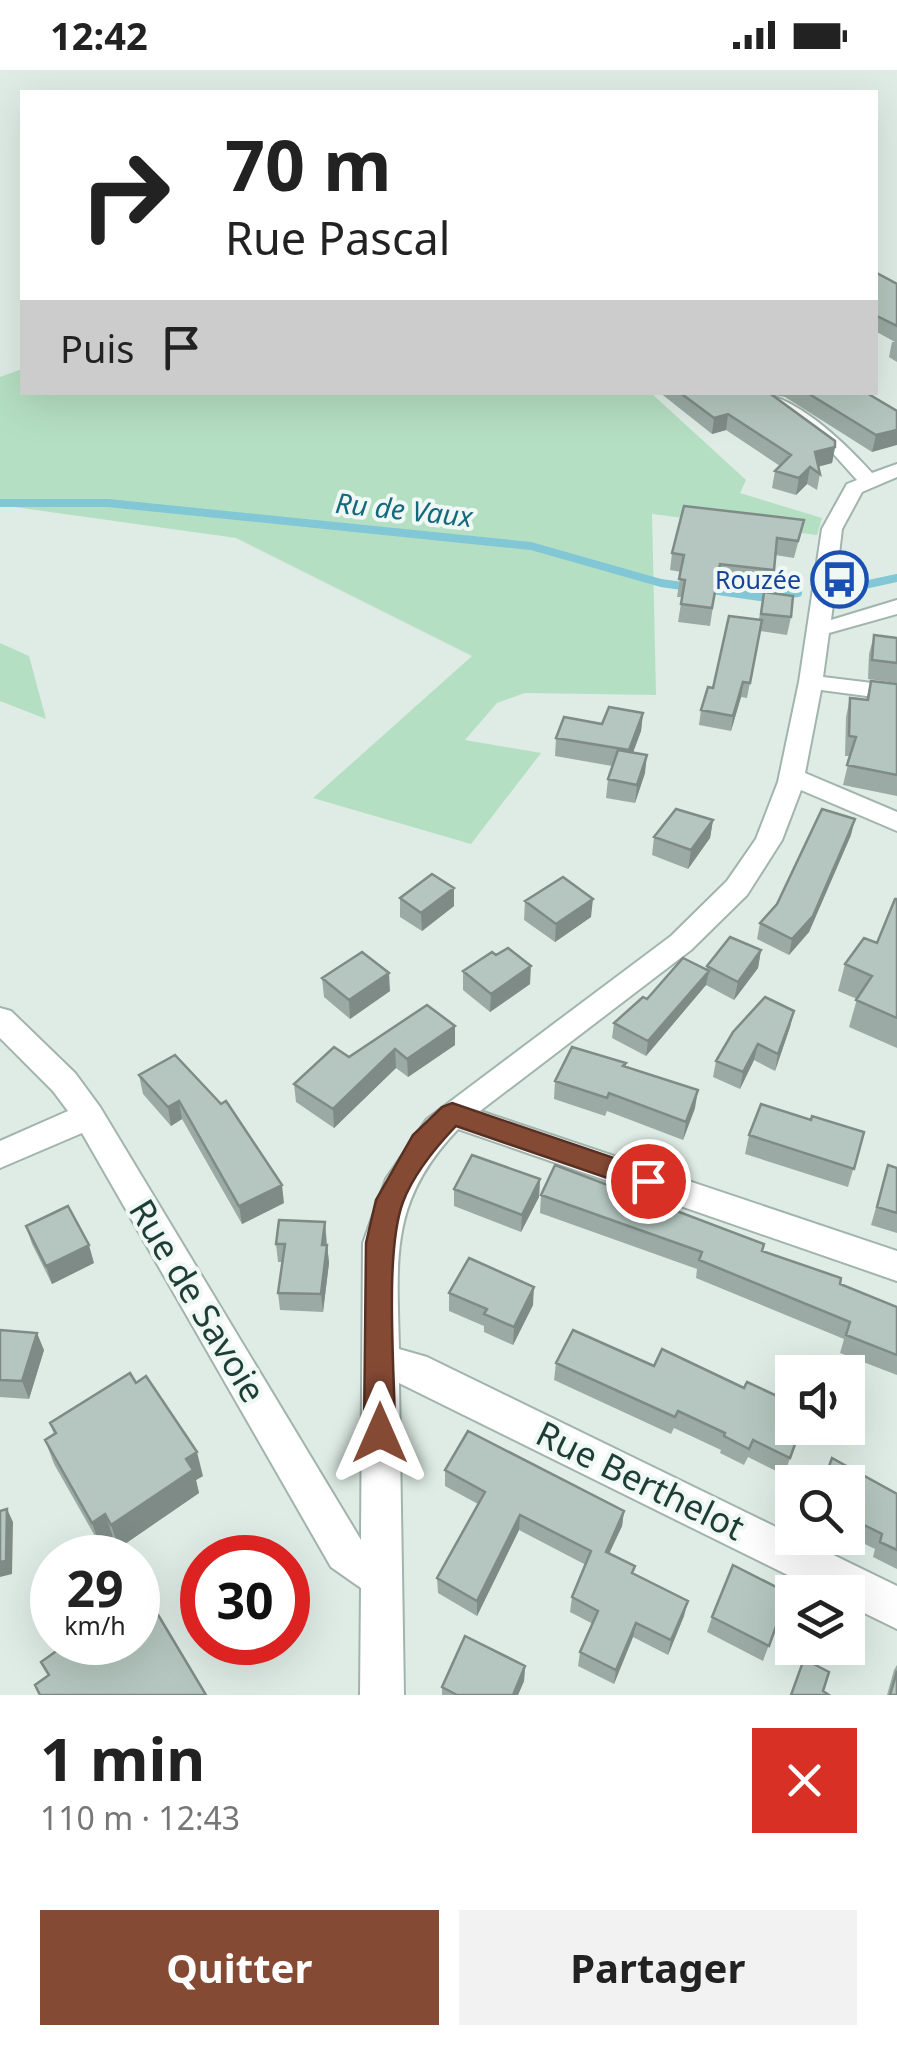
<!DOCTYPE html>
<html lang="fr">
<meta charset="utf-8">
<style>
:root{--surface:#fff;--page:#f2f2f2;--text:#222;--muted:#767676;--accent:#854a34}
body{margin:0;font-family:"Noto Sans",sans-serif;background:var(--page);color:var(--text);height:100vh;display:flex;flex-direction:column;font-size:38px;white-space:nowrap}
*{box-sizing:border-box;margin:0}
p{font-size:32px;color:var(--muted)}
.icon{flex:none;width:55px;height:55px;fill:none;stroke:currentColor;stroke-width:2;stroke-linecap:round;stroke-linejoin:round}
.map{position:relative;height:1625px;overflow:hidden}
.details{display:flex;flex-direction:column;background:var(--surface);flex:1}
.details>*{flex:none}
.guide{position:absolute;left:20px;top:20px;width:858px;height:305px;border-radius:0px;box-shadow:0 10px 40px #0002;background:#fff;color:var(--text);overflow:hidden}
.buttons{position:absolute;left:775px;top:1285px;display:grid;gap:20px}
.buttons a{display:grid;place-items:center;width:90px;height:90px;border-radius:0px;background:var(--surface);box-shadow:0 10px 40px #0002;font-size:50px}
.speed{position:absolute;left:30px;top:1465px;display:flex;gap:20px;font-size:50px;font-weight:700;text-align:center}
.speed>*{display:grid;place-content:center;width:130px;height:130px;border-radius:50%;background:var(--surface);box-shadow:0 10px 40px #0002;line-height:1}
.speed small{font-size:25px;font-weight:400}
.speed .limit{border:15px solid #d22;background:#fff;color:#111}
.pin{position:absolute;display:grid;place-items:center;width:85px;height:85px;color:#fff;margin:-42px;border:5px solid #fff;border-radius:50%;box-shadow:0 2px 10px #0007}
.me{position:absolute;width:110px;margin:-55px;rotate:0deg;stroke-linejoin:round;filter:drop-shadow(0 0 8px #0008)}
.turn{display:flex;align-items:center;gap:35px;height:210px;padding:0 40px;font-size:45px}
.turn .icon{width:130px;height:130px;stroke-width:2.5}
.turn b{display:block;font-size:70px;line-height:85px}
.then{display:flex;align-items:center;height:95px;padding:0 40px;background:#0003;gap:20px;font-size:38px}
.round{display:grid;place-items:center;flex:none;width:105px;height:105px;border-radius:0px;background:var(--page)}
.overview{display:flex;align-items:center;justify-content:space-between;height:170px;padding:0 40px}
h1{font-size:60px;font-weight:700;line-height:75px}
.action{display:flex;gap:20px;margin-top:auto;padding:20px 40px}
.action a{flex:1;height:115px;border-radius:0px;background:var(--accent);color:#fff;font-size:40px;font-weight:700;line-height:115px;text-align:center}
.action a+a{background:var(--page);color:var(--text)}
.status{display:flex;justify-content:space-between;align-items:center;height:70px;padding:0 50px;background:var(--surface);direction:ltr}
.status svg{height:28px;fill:currentColor}
.map>svg:first-child{display:block}
</style>
<div class="status"><b>12:42</b><svg viewBox="0 0 49 12"><path d="M0 12V9h3v3zM5 12V6h3v6zM10 12V3h3v9zM15 12V0h3v12zM26 1h20v11H26zM47 4h2v5h-2z"/></svg></div>
<div class="map">
<svg width="897" height="1625" viewBox="0 0 897 1625">
<rect width="100%" height="100%" fill="#dfece6"/>
<path fill="#b5dfc2" d="M 22,299 L 22,322 L 651,323 L 746,410 L 740,423 L 822,448 L 817,465 L 652,444 L 656,625 L 525,623 L 497,633 L 465,670 L 541,683 L 471,774 L 313,728 L 472,586 L 236,468 L 0,435 L 0,307 Z
M 0,573 L 29,586 L 46,649 L 0,631 Z"/>
<g fill="none" stroke-linecap="round" stroke-linejoin="round">
<path stroke="#81c7d6" stroke-width="8" d="M 0,433 L 108,433 L 531,476 L 661,513 L 689,517
M 855,517 L 897,508
M 704,519 L 760,527 L 798,523"/>
<defs>
<path id="minor" d="M 750,322 C 793,322 844,372 872,403 L 897,394 L 897,407 L 862,422 L 842,459 L 831,550 L 897,530 L 897,544 L 829,563 L 823,607 L 897,616 L 897,630 L 821,620 L 805,703 L 897,742 L 897,761 L 801,720 L 782,770 L 747,825 L 691,880 L 480,1041 L 897,1181 L 897,1211 L 458,1059 C 389,1131 397,1187 399,1279 L 427,1287 L 897,1516 L 897,1559 L 848,1535 L 848,1522 L 822,1522 L 399,1313 L 404,1625 L 360,1625 L 361,1518 L 331,1497 L 82,1063 L 0,1098 L 0,1071 L 68,1041 L 53,1021 L 0,968 L 0,938 L 11,941 L 75,1003 L 100,1037 L 361,1470 L 363,1173 L 386,1109 L 427,1049 L 671,866 L 727,811 L 756,769 L 778,712 L 799,612 L 822,459 L 847,414 L 857,410 L 830,380 Z"/>
</defs>
<use href="#minor" stroke="#a1b4ad" stroke-width="4"/>
<use href="#minor" fill="#fff" fill-rule="evenodd"/>
</g>
<path fill="#9baaa4" d="M 875,202 L 897,214 L 897,292 L 889,287 L 892,272 L 895,272 L 875,261 Z
M 659,322 L 865,322 L 897,341 L 872,382 L 785,327 L 770,324 L 835,377 L 832,393 L 818,397 L 820,404 L 817,420 L 807,414 L 796,425 L 772,418 L 775,401 L 780,396 L 726,360 L 712,364 Z
M 804,450 L 794,488 L 775,485 L 771,518 L 717,511 L 710,556 L 678,552 L 682,527 L 677,527 L 681,502 L 670,500 L 672,483 Z
M 764,522 L 791,547 L 787,565 L 760,561 L 747,628 L 741,627 L 731,661 L 699,655 L 701,640 L 713,618 L 759,549 Z
M 874,565 L 897,568 L 897,613 L 868,609 L 869,584 Z
M 871,611 L 897,614 L 897,726 L 843,715 L 850,686 L 845,686 L 846,647 L 850,628 L 866,630 Z
M 643,643 L 641,661 L 633,682 L 645,703 L 635,733 L 606,728 L 608,709 L 612,696 L 555,686 L 556,668 Z
M 713,750 L 710,768 L 688,799 L 652,785 L 654,767 Z
M 851,765 L 809,862 L 789,885 L 757,869 L 760,853 Z
M 400,828 L 454,836 L 422,861 L 400,847 Z
M 897,829 L 897,978 L 849,957 L 857,929 L 838,921 L 845,894 L 877,873 Z
M 525,831 L 591,847 L 555,872 L 524,850 Z
M 761,880 L 758,898 L 734,930 L 706,915 L 646,986 L 612,968 L 614,953 L 647,929 L 706,899 L 707,896 Z
M 463,901 L 530,914 L 490,942 L 463,920 Z
M 322,908 L 390,921 L 350,949 L 324,927 Z
M 794,941 L 790,957 L 775,1001 L 754,990 L 740,1019 L 713,1007 L 716,991 Z
M 455,956 L 455,975 L 408,1007 L 396,998 L 334,1058 L 296,1032 L 294,1014 L 349,987 Z
M 175,985 L 284,1133 L 242,1154 L 182,1049 L 171,1056 L 143,1024 L 139,1005 Z
M 626,993 L 626,997 L 695,1038 L 683,1070 L 607,1041 L 605,1046 L 554,1029 L 555,1011 Z
M 864,1062 L 848,1117 L 745,1084 L 749,1065 Z
M 888,1095 L 897,1098 L 897,1163 L 871,1155 Z
M 540,1109 L 539,1127 L 521,1162 L 454,1136 L 454,1119 Z
M 541,1125 L 763,1181 L 897,1237 L 897,1305 L 840,1283 L 844,1269 L 696,1208 L 697,1199 L 540,1143 Z
M 325,1152 L 329,1193 L 323,1242 L 280,1240 L 278,1223 L 283,1192 L 278,1192 L 276,1174 Z
M 26,1156 L 94,1193 L 52,1214 L 32,1174 Z
M 449,1223 L 533,1235 L 513,1275 L 484,1262 L 484,1256 L 449,1241 Z
M 0,1260 L 44,1280 L 29,1329 L 0,1327 Z
M 556,1293 L 654,1296 L 801,1358 L 784,1405 L 748,1387 L 744,1395 L 720,1383 L 721,1380 L 674,1358 L 671,1364 L 554,1310 Z
M 50,1353 L 203,1406 L 196,1410 L 199,1423 L 119,1478 L 113,1467 L 100,1475 L 54,1394 L 45,1370 L 54,1364 Z
M 445,1400 L 624,1441 L 622,1456 L 609,1483 L 635,1496 L 633,1503 L 684,1546 L 668,1585 L 633,1567 L 614,1614 L 578,1596 L 580,1582 L 593,1554 L 570,1542 L 572,1527 L 586,1495 L 519,1460 L 477,1546 L 438,1523 L 437,1508 L 478,1434 L 445,1416 Z
M 848,1412 L 897,1424 L 897,1499 L 873,1487 L 875,1479 L 848,1466 Z
M 788,1523 L 763,1591 L 707,1562 L 712,1547 Z
M 897,1595 L 897,1625 L 887,1625 L 894,1600 Z
M 525,1596 L 524,1611 L 518,1625 L 442,1625 L 442,1617 Z"/>
<path fill="#7e8b86" d="M 728,344 L 726,360 L 712,364 L 714,348 Z
M 897,360 L 897,375 L 872,382 L 876,365 Z
M 835,377 L 832,393 L 812,398 L 815,382 Z
M 810,397 L 807,414 L 796,425 L 799,408 Z
M 743,612 L 741,627 L 731,661 L 733,646 Z
M 643,643 L 641,661 L 627,699 L 629,680 Z
M 647,685 L 645,703 L 635,733 L 637,715 Z
M 855,749 L 851,765 L 809,862 L 789,885 L 792,869 Z
M 713,750 L 710,768 L 688,799 L 691,780 Z
M 454,818 L 454,836 L 422,861 L 421,843 Z
M 593,829 L 591,847 L 555,872 L 556,854 Z
M 761,880 L 758,898 L 734,930 L 738,912 Z
M 531,896 L 530,914 L 490,942 L 491,924 Z
M 709,901 L 706,915 L 646,986 L 648,971 Z
M 389,903 L 390,921 L 350,949 L 349,930 Z
M 794,941 L 790,957 L 775,1001 L 778,984 Z
M 455,956 L 455,975 L 408,1007 L 407,989 Z
M 758,974 L 754,990 L 740,1019 L 743,1002 Z
M 395,979 L 396,998 L 334,1058 L 333,1039 Z
M 698,1020 L 695,1038 L 683,1070 L 686,1052 Z
M 179,1031 L 182,1049 L 171,1056 L 168,1037 Z
M 540,1109 L 539,1127 L 521,1162 L 522,1145 Z
M 282,1115 L 284,1133 L 242,1154 L 239,1136 Z
M 325,1152 L 326,1170 L 324,1193 L 322,1175 Z
M 89,1175 L 94,1193 L 52,1214 L 46,1196 Z
M 327,1175 L 329,1193 L 323,1242 L 321,1224 Z
M 534,1217 L 533,1235 L 513,1275 L 514,1257 Z
M 37,1263 L 44,1280 L 29,1329 L 22,1311 Z
M 197,1382 L 203,1406 L 196,1410 L 199,1423 L 119,1478 L 111,1455 L 186,1389 Z
M 7,1439 L 13,1452 L 12,1504 L 0,1507 L 0,1492 Z
M 624,1441 L 622,1456 L 603,1497 L 606,1482 Z
M 105,1444 L 113,1467 L 100,1475 L 92,1453 Z
M 520,1445 L 519,1460 L 477,1546 L 477,1531 Z
M 688,1531 L 684,1546 L 668,1585 L 671,1570 Z
M 636,1553 L 633,1567 L 614,1614 L 616,1600 Z
M 525,1596 L 524,1611 L 518,1625 L 513,1625 Z"/>
<path fill="#b4c6bf" stroke="#7e8b86" stroke-width="2.5" d="M 875,202 L 897,214 L 897,256 L 875,245 Z
M 679,322 L 768,322 L 835,371 L 835,377 L 815,382 L 820,404 L 810,397 L 799,408 L 775,401 L 791,385 L 728,344 L 714,348 Z
M 806,322 L 865,322 L 897,341 L 897,360 L 876,365 Z
M 684,436 L 804,450 L 798,471 L 777,468 L 774,500 L 720,494 L 712,538 L 681,534 L 685,510 L 679,509 L 684,485 L 672,483 Z
M 764,522 L 793,526 L 791,547 L 761,544 Z
M 729,546 L 762,550 L 750,613 L 743,612 L 733,646 L 701,640 L 708,617 L 713,618 Z
M 874,565 L 897,568 L 897,593 L 872,590 Z
M 871,611 L 897,614 L 897,705 L 847,695 L 856,667 L 849,666 L 850,628 L 868,630 Z
M 609,637 L 643,643 L 629,680 L 556,668 L 564,647 L 602,654 Z
M 618,680 L 647,685 L 637,715 L 608,709 Z
M 676,739 L 713,750 L 691,780 L 654,767 Z
M 822,739 L 855,749 L 813,846 L 792,869 L 760,853 L 777,834 Z
M 432,804 L 454,818 L 421,843 L 400,828 Z
M 563,807 L 593,829 L 556,854 L 525,831 Z
M 895,829 L 897,829 L 897,948 L 856,930 L 872,906 L 845,894 L 864,868 L 877,873 Z
M 730,867 L 761,880 L 738,912 L 707,896 Z
M 508,878 L 531,896 L 491,924 L 463,901 L 492,882 L 496,885 Z
M 362,882 L 389,903 L 349,930 L 322,908 Z
M 683,888 L 709,901 L 648,971 L 614,953 L 643,927 L 647,929 Z
M 765,927 L 794,941 L 778,984 L 758,974 L 743,1002 L 716,991 L 733,962 Z
M 427,935 L 455,956 L 407,989 L 395,979 L 333,1039 L 294,1014 L 334,977 L 349,987 Z
M 572,977 L 626,993 L 623,996 L 698,1020 L 686,1052 L 609,1023 L 607,1028 L 555,1011 Z
M 175,985 L 221,1034 L 226,1031 L 282,1115 L 239,1136 L 179,1031 L 168,1037 L 139,1005 Z
M 761,1034 L 811,1050 L 812,1046 L 864,1062 L 854,1099 L 749,1065 Z
M 472,1085 L 540,1109 L 522,1145 L 454,1119 Z
M 555,1095 L 764,1174 L 762,1181 L 841,1208 L 840,1214 L 897,1237 L 897,1285 L 846,1265 L 850,1252 L 699,1190 L 702,1182 L 541,1125 Z
M 888,1095 L 897,1098 L 897,1143 L 877,1137 Z
M 68,1136 L 89,1175 L 46,1196 L 26,1156 Z
M 279,1150 L 325,1152 L 322,1175 L 327,1175 L 321,1224 L 278,1223 L 285,1174 L 276,1174 Z
M 469,1188 L 534,1217 L 514,1257 L 484,1244 L 487,1239 L 449,1223 Z
M 0,1260 L 37,1263 L 22,1311 L 0,1310 Z
M 573,1260 L 654,1296 L 662,1279 L 744,1318 L 747,1312 L 792,1333 L 792,1358 L 801,1358 L 790,1388 L 753,1370 L 749,1379 L 724,1366 L 725,1363 L 678,1341 L 675,1347 L 556,1293 Z
M 130,1303 L 136,1313 L 146,1306 L 197,1382 L 186,1389 L 193,1400 L 111,1455 L 105,1444 L 92,1453 L 45,1370 L 56,1363 L 50,1353 Z
M 468,1361 L 624,1441 L 606,1482 L 635,1496 L 632,1503 L 688,1531 L 671,1570 L 636,1553 L 616,1600 L 580,1582 L 598,1541 L 572,1527 L 591,1481 L 520,1445 L 477,1531 L 437,1508 L 485,1422 L 445,1400 Z
M 832,1388 L 897,1424 L 897,1480 L 880,1472 L 882,1464 L 848,1447 L 848,1412 L 823,1412 Z
M 7,1439 L 6,1491 L 0,1492 L 0,1441 Z
M 733,1495 L 788,1523 L 769,1576 L 712,1547 Z
M 151,1533 L 206,1625 L 40,1625 L 35,1615 L 49,1605 L 41,1592 L 69,1572 L 138,1572 L 138,1540 L 139,1542 Z
M 465,1566 L 525,1596 L 513,1625 L 457,1625 L 442,1617 Z
M 804,1589 L 829,1602 L 823,1621 L 829,1625 L 791,1625 Z
M 897,1601 L 897,1625 L 890,1625 Z"/>
<path fill="#854a34" stroke="#563022" stroke-width="2.5" d="M 452,1033 L 658,1103 L 662,1111 L 658,1119 L 648,1122 L 456,1056 C 435,1078 414,1103 403,1132 C 384,1183 395,1304 395,1363 L 391,1374 L 380,1378 L 368,1374 L 364,1363 L 366,1173 L 376,1130 L 413,1065 L 442,1037 Z"/>
<defs>
<symbol id="bus-ring" viewBox="-11 -11 22 22"><circle r="9.5" fill="#eff8f4" stroke="#1a4fb4" stroke-width="1.5"/><path d="M-5-6H5V4H4V6H2V4H-2V6H-4V4H-5ZM-3.5-4V0h7V-4ZM-3.5 1.2v1.5H-2V1.2ZM2 1.2v1.5H3.5V1.2Z" fill="#1a4fb4"/></symbol>
</defs>
<g fill-rule="evenodd">
<use href="#bus-ring" x="808" y="478" width="63" height="63"/>
</g>
<g text-anchor="middle" stroke-width="8" stroke-linejoin="round" paint-order="stroke">
<g font-size="25" fill="#164399" stroke="#eff8f4" text-anchor="end">
<text x="801" y="519">Rouzée</text>
</g>
<g font-size="28" font-style="italic" fill="#14697d" stroke="#eff8f4">
<text transform="translate(404 440) rotate(6)" y="10">Ru de Vaux</text>
</g>
<g font-size="35" fill="#1e3d35" stroke="#eff8f4">
<text transform="translate(197 1231) rotate(59)" y="12">Rue de Savoie</text>
<text transform="translate(640 1411) rotate(26)" y="12">Rue Berthelot</text>
</g>
</g>
</svg>
<div class="buttons">
<a><svg class="icon" aria-label="sound" viewBox="0 0 24 24"><path d="M4 9h4l5-4v14l-5-4H4zM17 9q2 3 0 6"/></svg></a>
<a><svg class="icon" aria-label="search" viewBox="0 0 24 24"><circle cx="10" cy="10" r="6"/><path d="M15 15l6 6"/></svg></a>
<a><svg class="icon" aria-label="layers" viewBox="0 0 24 24"><path d="M12 4l9 5-9 5-9-5zM3 14l9 5 9-5"/></svg></a>
</div>
<div class="speed"><div>29<small>km/h</small></div><div class="limit">30</div></div>
<div class="pin" style="left:648px;top:1111px;background:#d93025"><svg class="icon" aria-label="arrive" viewBox="0 0 24 24"><path d="M6 21V4h12l-3 4 3 4H6"/></svg></div>
<svg class="me" style="left:380px;top:1363px" viewBox="-20 -20 40 40"><path d="M0-17L14 15 0 8-14 15z" fill="#854a34" stroke="#fff" stroke-width="4"/></svg>
<div class="guide">
<div class="turn"><svg class="icon" aria-label="right" viewBox="0 0 24 24"><path d="M7 20v-9h11M14 6l5 5-5 5"/></svg><div><b>70 m</b>Rue Pascal</div></div>
<div class="then">Puis<svg class="icon" aria-label="arrive" viewBox="0 0 24 24"><path d="M6 21V4h12l-3 4 3 4H6"/></svg></div>
</div>
</div>
<section class="details">
<div class="overview"><div><h1>1 min</h1><p>110 m · 12:43</p></div><a class="round" style="background:#d93025;color:#fff"><svg class="icon" aria-label="close" viewBox="0 0 24 24"><path d="M6 6l12 12M18 6L6 18"/></svg></a></div>
<div class="action"><a>Quitter</a><a>Partager</a></div>
</section>
